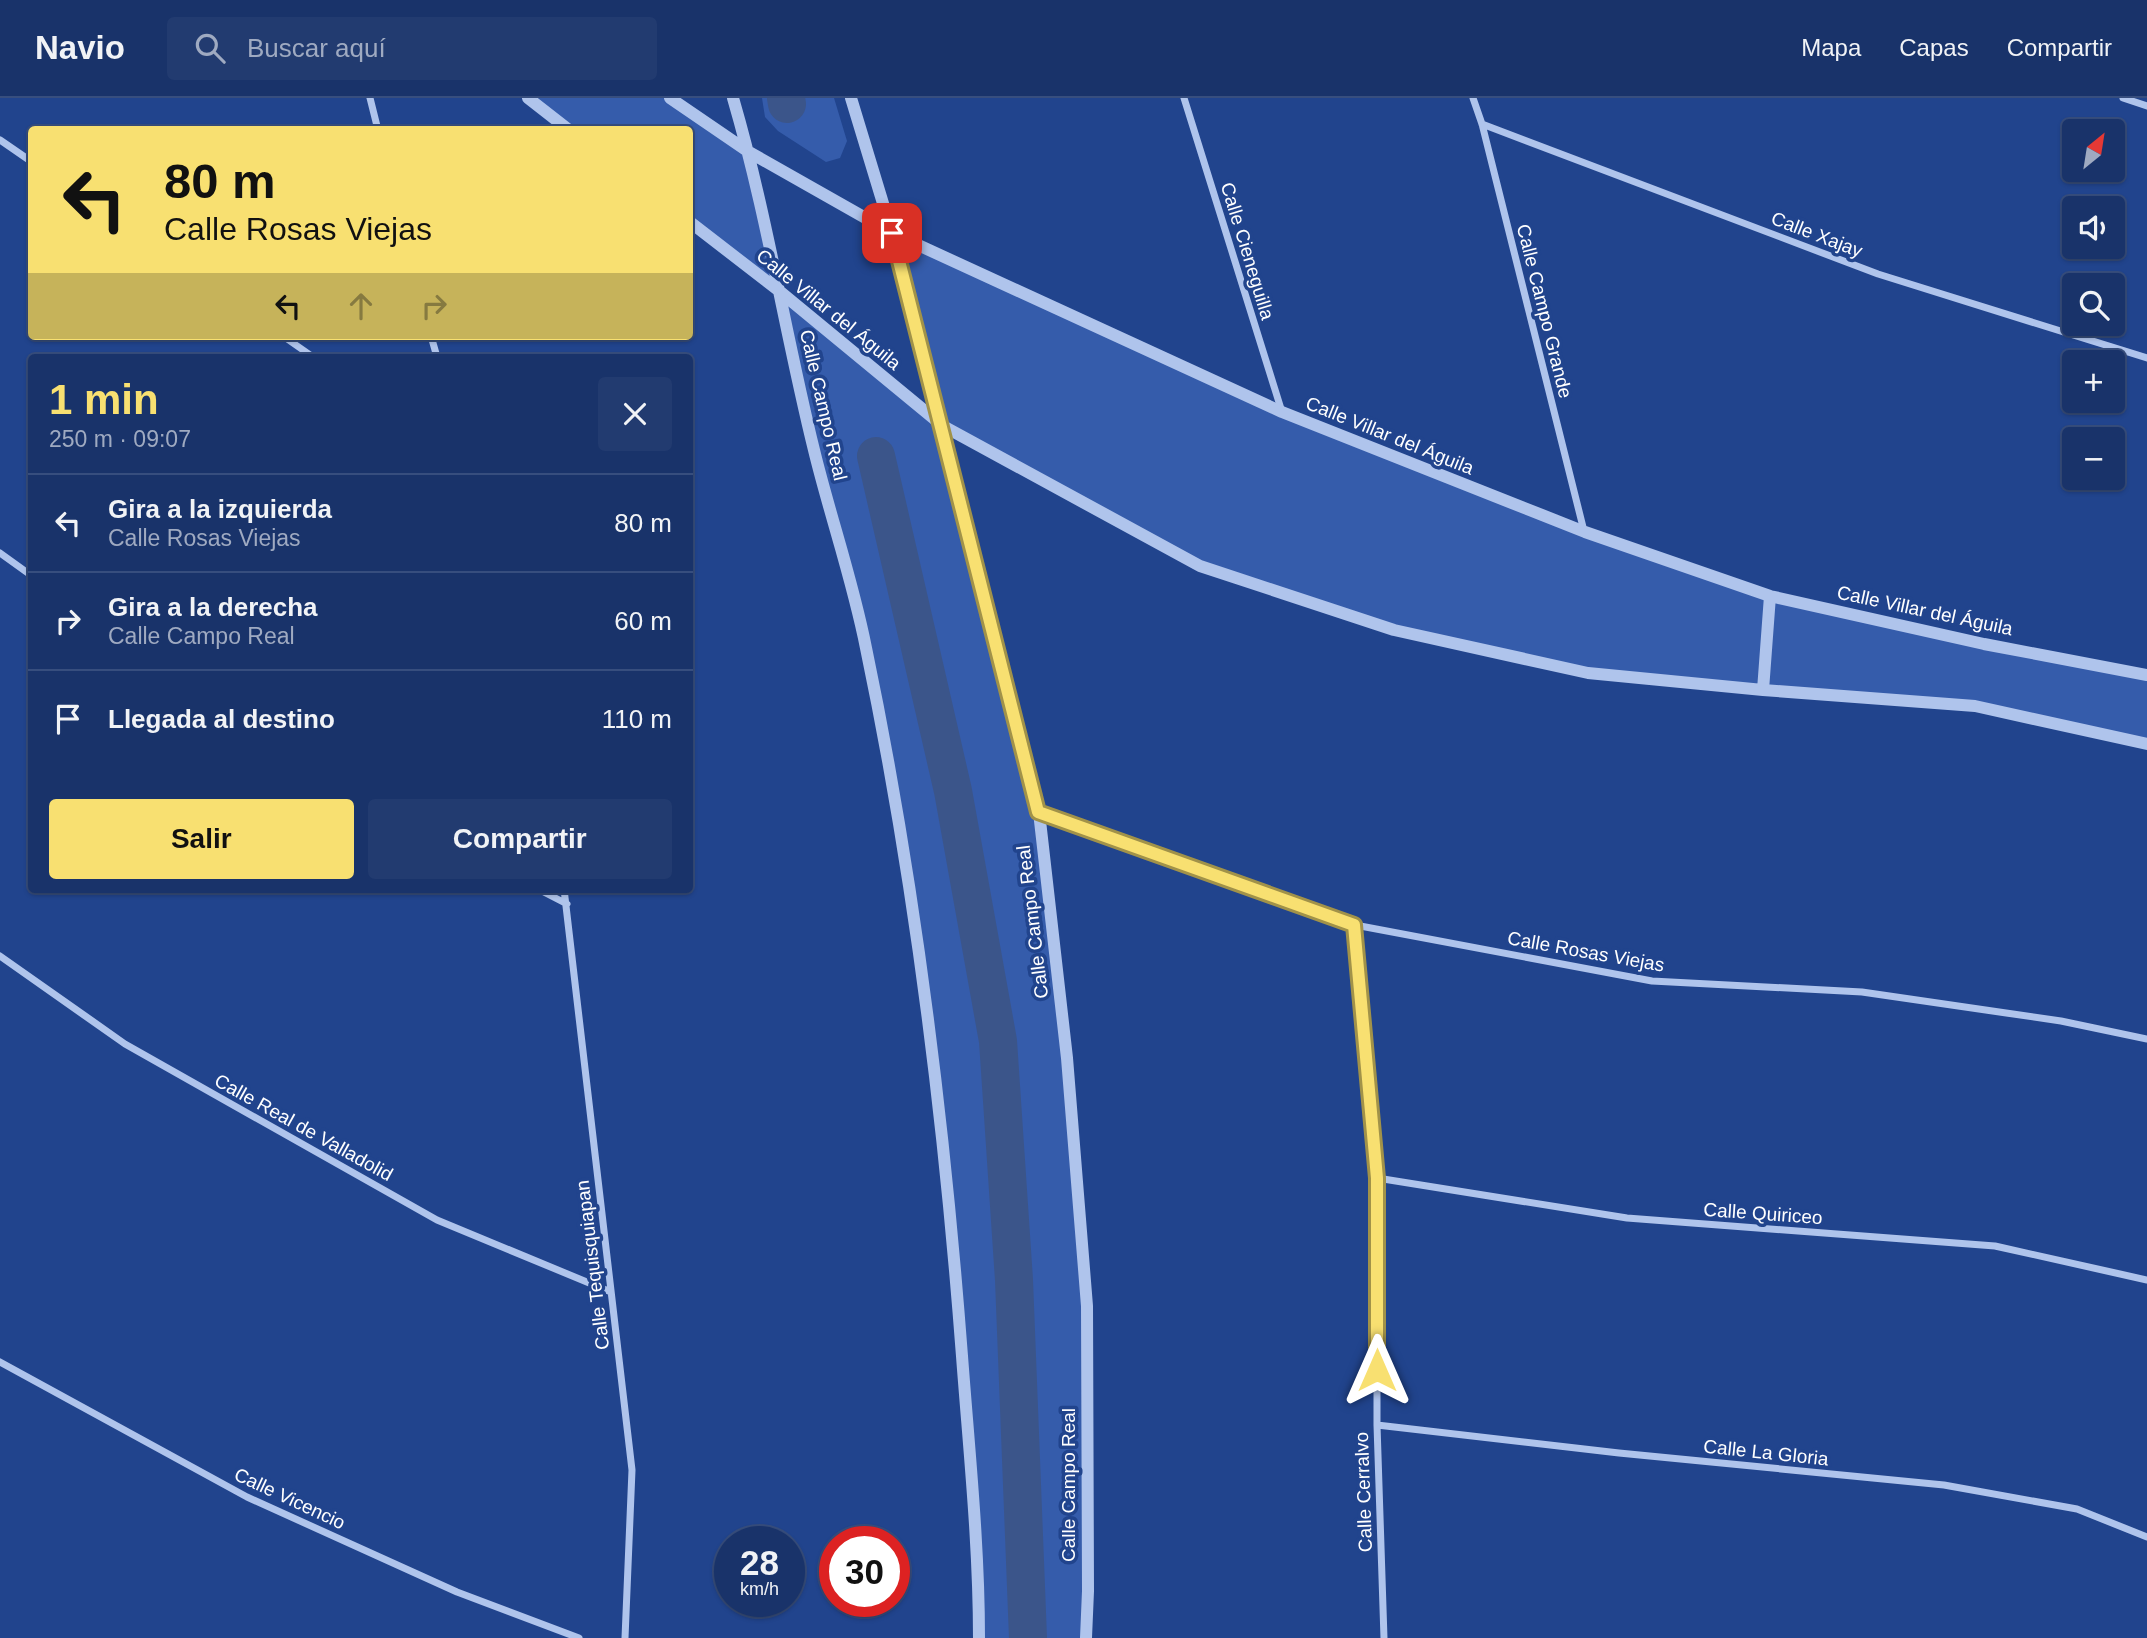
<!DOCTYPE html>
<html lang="es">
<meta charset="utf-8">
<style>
:root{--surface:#19336a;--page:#223b70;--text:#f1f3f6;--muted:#9faac1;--line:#374e7e;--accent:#f8e071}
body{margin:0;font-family:Arial,sans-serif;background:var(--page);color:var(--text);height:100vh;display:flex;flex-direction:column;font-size:26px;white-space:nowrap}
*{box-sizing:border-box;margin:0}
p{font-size:23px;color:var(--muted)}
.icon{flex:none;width:38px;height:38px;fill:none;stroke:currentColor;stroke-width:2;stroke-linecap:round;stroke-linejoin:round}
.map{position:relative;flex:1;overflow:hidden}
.sheet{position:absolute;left:28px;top:256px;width:665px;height:539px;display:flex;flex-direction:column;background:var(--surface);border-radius:7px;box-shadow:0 2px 5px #0004,0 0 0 2px var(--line)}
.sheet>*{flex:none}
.banner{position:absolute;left:28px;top:28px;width:665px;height:214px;border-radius:7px;box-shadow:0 2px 5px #0004,0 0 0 2px var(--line);background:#f8e071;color:#111;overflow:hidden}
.needle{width:46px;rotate:30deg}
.buttons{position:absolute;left:2062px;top:21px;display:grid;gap:14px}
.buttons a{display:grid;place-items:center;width:63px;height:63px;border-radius:7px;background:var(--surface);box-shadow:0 2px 5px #0004,0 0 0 2px var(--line);font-size:35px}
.speed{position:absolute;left:714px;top:1428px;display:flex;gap:14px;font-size:35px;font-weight:700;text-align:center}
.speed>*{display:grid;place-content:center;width:91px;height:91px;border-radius:50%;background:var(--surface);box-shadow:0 2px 5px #0004,0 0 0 2px var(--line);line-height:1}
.speed small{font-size:18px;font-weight:400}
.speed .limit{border:10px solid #d22;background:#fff;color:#111}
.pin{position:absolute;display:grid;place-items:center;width:60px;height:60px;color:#fff;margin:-30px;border-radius:14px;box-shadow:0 4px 10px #0006}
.me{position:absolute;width:77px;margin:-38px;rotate:0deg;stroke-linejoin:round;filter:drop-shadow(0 0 5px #0008)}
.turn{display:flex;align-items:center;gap:24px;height:147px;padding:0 21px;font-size:32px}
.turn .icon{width:91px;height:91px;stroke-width:2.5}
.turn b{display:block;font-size:49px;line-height:60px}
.lanes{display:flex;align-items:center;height:66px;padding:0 21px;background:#0003;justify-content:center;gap:35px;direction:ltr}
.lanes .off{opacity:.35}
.round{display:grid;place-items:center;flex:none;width:74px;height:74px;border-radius:7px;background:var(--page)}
.summary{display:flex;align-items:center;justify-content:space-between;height:119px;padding:0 21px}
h1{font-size:42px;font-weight:700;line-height:52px;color:var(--accent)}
.button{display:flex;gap:14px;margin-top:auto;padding:14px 21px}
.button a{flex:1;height:80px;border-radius:7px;background:var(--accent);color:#111;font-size:28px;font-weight:700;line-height:80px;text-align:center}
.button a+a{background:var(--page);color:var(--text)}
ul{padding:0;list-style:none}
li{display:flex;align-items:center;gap:21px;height:98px;padding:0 21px;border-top:2px solid var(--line)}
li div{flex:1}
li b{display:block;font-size:26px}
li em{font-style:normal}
header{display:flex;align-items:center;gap:42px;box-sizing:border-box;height:98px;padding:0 35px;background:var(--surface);border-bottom:2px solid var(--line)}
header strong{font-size:33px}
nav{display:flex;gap:38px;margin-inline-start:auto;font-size:24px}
.search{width:490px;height:63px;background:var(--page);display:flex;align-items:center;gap:18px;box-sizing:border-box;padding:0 24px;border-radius:7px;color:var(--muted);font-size:26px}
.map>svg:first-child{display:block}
</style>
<header>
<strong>Navio</strong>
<div class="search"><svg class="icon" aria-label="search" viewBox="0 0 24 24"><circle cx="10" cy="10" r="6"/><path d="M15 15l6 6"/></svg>Buscar aquí</div>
<nav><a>Mapa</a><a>Capas</a><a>Compartir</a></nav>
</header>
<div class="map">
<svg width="2147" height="1540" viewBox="0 0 2147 1540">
<rect width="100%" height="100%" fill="#21448d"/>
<path fill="#355cab" d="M 528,0 L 670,0 L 749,54 L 778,192 L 941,327 L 892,135 L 1282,314 L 1770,498 L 2147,577 L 2147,646 L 1975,608 L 1588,575 L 1394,532 L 1200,468 L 943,329 L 1039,714 L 1087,1208 L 1086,1540 L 979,1540 L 936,970 L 865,545 L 778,192 L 690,124 L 690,32 L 569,31 Z
M 762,0 L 834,0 L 847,43 L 840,60 L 826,64 L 778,33 L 765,19 Z"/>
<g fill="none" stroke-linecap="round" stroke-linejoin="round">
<path stroke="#3b558a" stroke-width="38" d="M 786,0 L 787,6
M 876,358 L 953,693 L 998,943 L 1014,1182 L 1028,1540"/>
<path stroke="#afc4ec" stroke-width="7" d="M 370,0 L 378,32
M 1184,0 L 1282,314
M 1473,0 L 1482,26 L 1584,433
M 2123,0 L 2147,8
M 1482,26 L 1878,176 L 2147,260
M 0,42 L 32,64
M 283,238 L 313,259
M 431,238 L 437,259
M 0,455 L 32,478
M 1039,714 L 1355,827 L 1652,883 L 1862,894 L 2061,923 L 2147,941
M 538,791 L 567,806
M 564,791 L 632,1372 L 625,1540
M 1355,827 L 1377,1080 L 1377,1327 L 1384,1540
M 0,858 L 125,946 L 437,1122 L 611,1194
M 1377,1080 L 1627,1120 L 1995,1148 L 2147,1182
M 0,1264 L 247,1399 L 457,1494 L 579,1540
M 1377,1327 L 1619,1355 L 1944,1387 L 2077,1411 L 2147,1439"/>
<path stroke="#afc4ec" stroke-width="12" d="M 528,0 L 569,32
M 670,0 L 749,54 L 892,135 L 1282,314 L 1585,434 L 1770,498 L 1984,546 L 2147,577
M 733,0 C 767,116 785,235 814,352 C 830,418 853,483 866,550 C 915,784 944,1020 962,1258 C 969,1352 979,1446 979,1540
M 851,0 L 892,135 L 1039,714 L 1067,960 L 1087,1208 L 1088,1493 L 1086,1540
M 690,124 L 778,192 L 943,328 L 1200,468 L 1394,532 L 1588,575 L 1763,592 L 1975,608 L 2147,646
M 1763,592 L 1770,498"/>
</g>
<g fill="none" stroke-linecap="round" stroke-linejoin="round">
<defs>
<path id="route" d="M 892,135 L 1038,714 L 1354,827 L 1377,1080 L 1377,1272"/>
</defs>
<use href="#route" stroke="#a19249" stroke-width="18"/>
<use href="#route" stroke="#f8e071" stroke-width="12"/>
</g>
<g text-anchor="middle" stroke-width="7" stroke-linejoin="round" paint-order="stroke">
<g font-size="19" fill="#fff" stroke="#21448d">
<text transform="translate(1817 136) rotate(21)" y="7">Calle Xajay</text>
<text transform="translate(1248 153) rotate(73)" y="7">Calle Cieneguilla</text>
<text transform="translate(829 211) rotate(39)" y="7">Calle Villar del Águila</text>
<text transform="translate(1545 213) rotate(76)" y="7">Calle Campo Grande</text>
<text transform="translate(824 307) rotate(77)" y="7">Calle Campo Real</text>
<text transform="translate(1390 337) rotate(22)" y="7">Calle Villar del Águila</text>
<text transform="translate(1925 512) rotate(12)" y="7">Calle Villar del Águila</text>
<text transform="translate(1032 824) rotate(-97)" y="7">Calle Campo Real</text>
<text transform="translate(1586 853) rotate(10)" y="7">Calle Rosas Viejas</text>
<text transform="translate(304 1029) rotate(29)" y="7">Calle Real de Valladolid</text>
<text transform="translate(1763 1115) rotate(4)" y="7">Calle Quiriceo</text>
<text transform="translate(592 1167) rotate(-97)" y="7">Calle Tequisquiapan</text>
<text transform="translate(1766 1354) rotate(6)" y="7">Calle La Gloria</text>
<text transform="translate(1068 1387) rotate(-90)" y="7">Calle Campo Real</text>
<text transform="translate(1363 1394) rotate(-92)" y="7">Calle Cerralvo</text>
<text transform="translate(290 1400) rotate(25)" y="7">Calle Vicencio</text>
</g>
</g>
</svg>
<div class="buttons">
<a><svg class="needle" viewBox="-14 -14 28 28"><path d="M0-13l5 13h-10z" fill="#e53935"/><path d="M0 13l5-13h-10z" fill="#9faac1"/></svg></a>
<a><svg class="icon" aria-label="sound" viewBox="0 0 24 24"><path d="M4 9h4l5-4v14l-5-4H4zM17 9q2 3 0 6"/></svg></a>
<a><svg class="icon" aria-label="search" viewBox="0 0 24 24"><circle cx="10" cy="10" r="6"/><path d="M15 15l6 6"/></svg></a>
<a>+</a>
<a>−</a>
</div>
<div class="speed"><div>28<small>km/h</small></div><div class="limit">30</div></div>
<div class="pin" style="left:892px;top:135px;background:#d93025"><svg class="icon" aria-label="arrive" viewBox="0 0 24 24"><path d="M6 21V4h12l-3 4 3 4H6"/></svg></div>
<svg class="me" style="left:1377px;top:1272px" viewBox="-20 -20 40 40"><path d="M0-17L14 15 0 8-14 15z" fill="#f8e071" stroke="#fff" stroke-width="4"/></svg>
<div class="banner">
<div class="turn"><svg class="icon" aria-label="left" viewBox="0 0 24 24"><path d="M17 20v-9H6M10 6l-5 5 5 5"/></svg><div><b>80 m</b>Calle Rosas Viejas</div></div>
<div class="lanes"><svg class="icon" aria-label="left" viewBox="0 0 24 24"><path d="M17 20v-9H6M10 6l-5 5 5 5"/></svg><svg class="icon off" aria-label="ahead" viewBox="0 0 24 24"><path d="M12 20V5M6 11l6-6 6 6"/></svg><svg class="icon off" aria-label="right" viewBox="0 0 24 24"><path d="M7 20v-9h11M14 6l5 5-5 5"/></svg></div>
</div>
<section class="sheet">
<div class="summary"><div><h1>1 min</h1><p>250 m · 09:07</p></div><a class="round"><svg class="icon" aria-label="close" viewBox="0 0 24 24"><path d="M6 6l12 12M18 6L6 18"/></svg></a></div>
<ul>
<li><svg class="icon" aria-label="left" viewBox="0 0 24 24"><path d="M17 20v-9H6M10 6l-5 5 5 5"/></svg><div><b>Gira a la izquierda</b><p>Calle Rosas Viejas</p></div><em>80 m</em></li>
<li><svg class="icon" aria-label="right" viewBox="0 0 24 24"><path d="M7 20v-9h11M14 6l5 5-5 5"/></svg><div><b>Gira a la derecha</b><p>Calle Campo Real</p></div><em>60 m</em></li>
<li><svg class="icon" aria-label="arrive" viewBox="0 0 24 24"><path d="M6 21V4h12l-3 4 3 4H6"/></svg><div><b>Llegada al destino</b></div><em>110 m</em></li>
</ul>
<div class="button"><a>Salir</a><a>Compartir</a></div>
</section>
</div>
